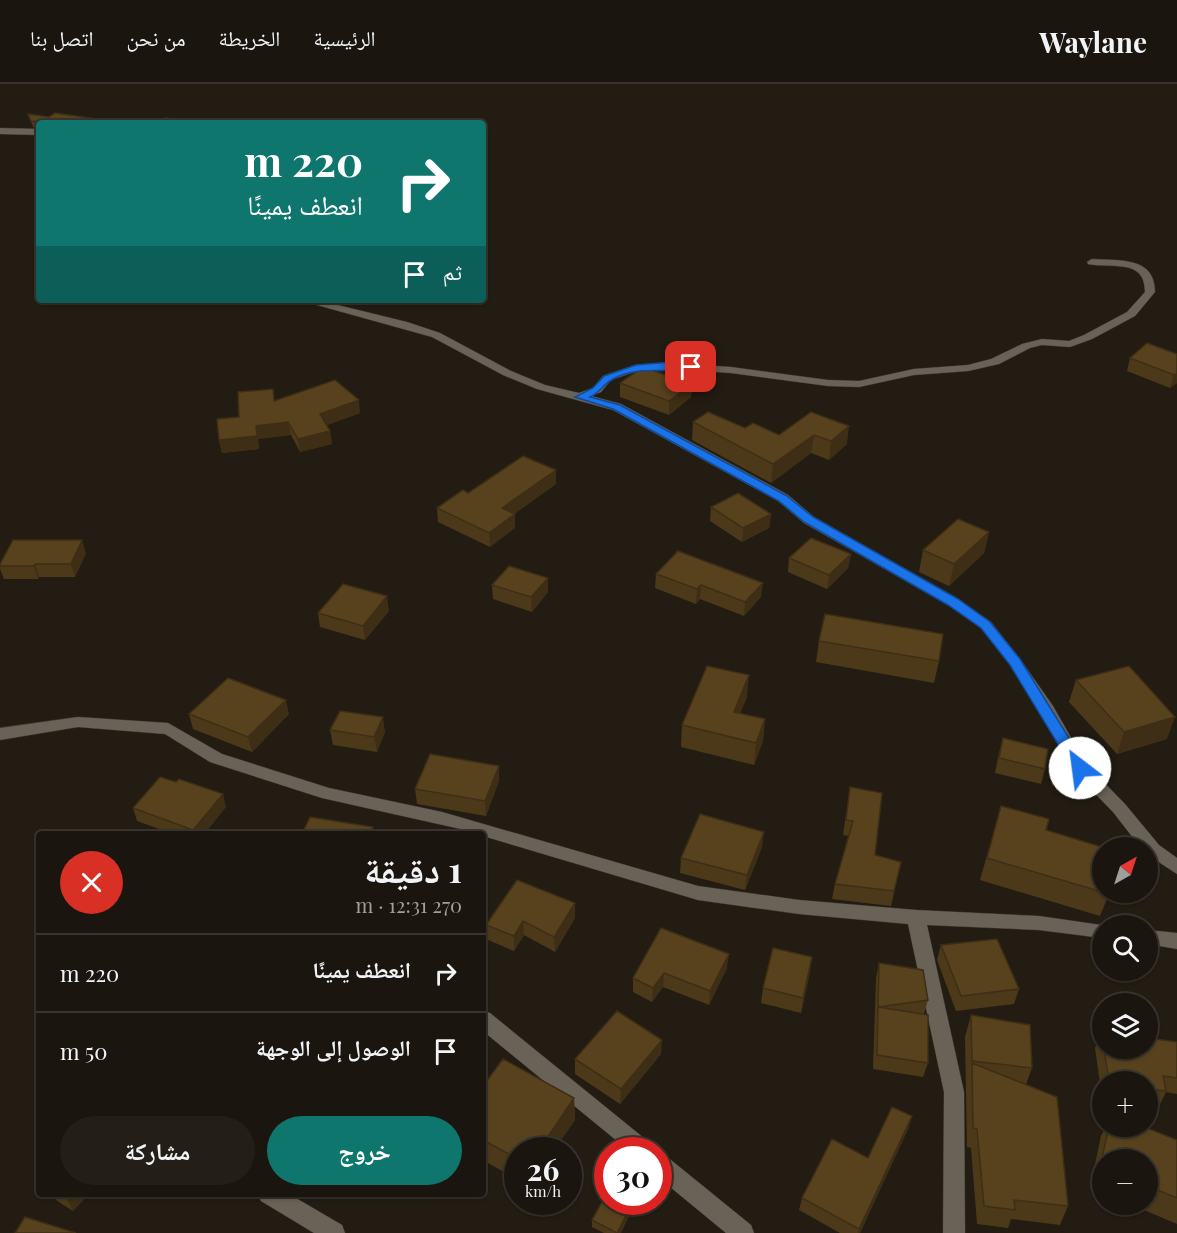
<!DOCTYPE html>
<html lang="ar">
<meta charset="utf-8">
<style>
:root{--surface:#1a150e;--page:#231e17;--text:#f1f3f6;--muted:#9f9f9e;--line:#38342e;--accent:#0f766e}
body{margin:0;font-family:"Playfair Display","Noto Naskh Arabic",serif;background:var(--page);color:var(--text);direction:rtl;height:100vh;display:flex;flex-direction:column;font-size:22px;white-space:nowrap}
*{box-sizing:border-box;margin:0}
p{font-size:20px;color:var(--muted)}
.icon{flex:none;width:33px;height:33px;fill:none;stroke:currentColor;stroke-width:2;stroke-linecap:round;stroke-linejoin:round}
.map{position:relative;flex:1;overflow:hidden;direction:ltr}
.details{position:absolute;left:36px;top:747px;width:450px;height:366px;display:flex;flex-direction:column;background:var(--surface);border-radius:6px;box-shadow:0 2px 4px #0004,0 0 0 2px var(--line);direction:rtl}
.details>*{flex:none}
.banner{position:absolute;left:36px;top:36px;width:450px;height:183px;border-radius:6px;box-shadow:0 2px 4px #0004,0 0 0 2px var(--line);direction:rtl;background:#0f766e;color:#fff;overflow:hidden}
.needle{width:39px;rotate:39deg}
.buttons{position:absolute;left:1092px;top:753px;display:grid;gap:12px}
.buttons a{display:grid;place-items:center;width:66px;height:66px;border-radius:50%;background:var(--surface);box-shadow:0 2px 4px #0004,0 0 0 2px var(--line);font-size:30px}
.speed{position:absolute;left:504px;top:1053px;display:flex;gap:12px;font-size:30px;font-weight:700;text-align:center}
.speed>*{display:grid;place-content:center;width:78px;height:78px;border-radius:50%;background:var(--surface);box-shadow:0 2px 4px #0004,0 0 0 2px var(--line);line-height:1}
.speed small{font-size:15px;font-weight:400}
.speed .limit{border:9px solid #d22;background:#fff;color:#111}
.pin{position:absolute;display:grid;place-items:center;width:51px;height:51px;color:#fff;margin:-26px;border-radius:12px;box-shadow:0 3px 9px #0006}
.me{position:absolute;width:66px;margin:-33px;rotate:330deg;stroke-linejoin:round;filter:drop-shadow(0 0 4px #0008)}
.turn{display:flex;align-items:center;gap:21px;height:126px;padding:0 24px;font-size:27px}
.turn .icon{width:78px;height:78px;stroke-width:2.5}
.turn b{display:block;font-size:42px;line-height:51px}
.then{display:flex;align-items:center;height:57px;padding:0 24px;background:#0003;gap:12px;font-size:22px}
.round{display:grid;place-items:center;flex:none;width:63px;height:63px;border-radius:32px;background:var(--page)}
.overview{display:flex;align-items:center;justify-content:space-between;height:102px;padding:0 24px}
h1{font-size:36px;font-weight:700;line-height:45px}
.button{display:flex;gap:12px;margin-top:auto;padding:12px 24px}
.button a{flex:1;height:69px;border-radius:36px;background:var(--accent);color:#fff;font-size:24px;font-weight:700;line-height:69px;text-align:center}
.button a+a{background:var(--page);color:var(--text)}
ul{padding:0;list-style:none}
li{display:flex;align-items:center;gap:18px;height:78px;padding:0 24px;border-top:2px solid var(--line)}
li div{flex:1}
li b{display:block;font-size:22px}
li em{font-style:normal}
header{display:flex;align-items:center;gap:36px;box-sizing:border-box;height:84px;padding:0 30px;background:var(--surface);border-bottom:2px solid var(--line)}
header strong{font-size:28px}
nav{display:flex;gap:33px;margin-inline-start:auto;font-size:21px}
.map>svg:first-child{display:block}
</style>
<header>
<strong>Waylane</strong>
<nav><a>الرئيسية</a><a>الخريطة</a><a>من نحن</a><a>اتصل بنا</a></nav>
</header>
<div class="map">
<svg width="1177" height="1149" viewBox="0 0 1177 1149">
<rect width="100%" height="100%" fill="#221c13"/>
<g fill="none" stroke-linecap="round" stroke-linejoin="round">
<defs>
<path id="minor" d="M 168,34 L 178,39 L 136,39 Z
M 0,44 L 39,45 L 39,51 L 0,50 Z
M 1092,175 C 1119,177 1155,172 1155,208 L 1135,232 L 1092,255 L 1070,263 L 1042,261 L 1030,264 L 999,280 L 968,287 L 914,291 L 859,303 L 828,302 L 731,289 L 671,285 L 637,287 L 611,296 L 601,308 L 591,312 L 621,320 L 788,411 L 814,433 L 958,515 L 991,538 L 1020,575 L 1053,622 L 1086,680 L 1125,720 L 1159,761 L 1177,774 L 1177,790 L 1148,771 L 1148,764 L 1141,764 L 1113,728 L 1074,688 L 1040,628 L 1010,581 L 981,544 L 948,521 L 804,439 L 778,417 L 613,326 L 537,305 L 503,291 L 432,253 L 299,216 L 317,216 L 407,238 L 440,249 L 511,287 L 545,301 L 579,309 L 593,304 L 603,292 L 636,281 L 671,279 L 731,283 L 828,296 L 859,297 L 914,285 L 968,281 L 991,275 L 1022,260 L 1042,255 L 1069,257 L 1084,251 L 1127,228 L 1145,208 C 1145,174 1113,185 1088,180 L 1087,178 Z
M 78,633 L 168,639 L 222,670 L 329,704 L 442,728 L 698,802 L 799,816 L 916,826 L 1039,832 L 1108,842 L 1102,842 L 1102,854 L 1039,846 L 927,841 L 964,1008 L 965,1149 L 943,1149 L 944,1008 L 908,840 L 799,830 L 698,816 L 483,752 L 483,750 L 322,714 L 210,678 L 165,650 L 78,643 L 0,656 L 0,644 Z
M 1148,846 L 1177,849 L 1177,865 L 1148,860 Z
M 483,927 L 490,929 L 650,1059 L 653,1066 L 628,1066 L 483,947 Z
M 658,1069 L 666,1072 L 751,1141 L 754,1149 L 726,1149 L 658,1093 Z
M 258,1110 L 289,1110 L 342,1141 L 345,1149 L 314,1149 L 261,1117 Z"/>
</defs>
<use href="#minor" stroke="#3d3833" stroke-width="1"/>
<use href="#minor" fill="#696257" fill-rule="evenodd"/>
</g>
<path fill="#4c391a" d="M 28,30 L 49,33 L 39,39 L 39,43 L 33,43 Z
M 1177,270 L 1177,299 L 1170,304 L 1127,287 L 1130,274 Z
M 620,299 L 692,300 L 691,313 L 669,331 L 620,313 Z
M 275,317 L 360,329 L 327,341 L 330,347 L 332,360 L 300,368 L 291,351 L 258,355 L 259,365 L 222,369 L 219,356 Z
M 811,328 L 847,360 L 829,376 L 811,369 L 771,399 L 692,356 L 693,338 L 745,344 L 779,351 Z
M 556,400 L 514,430 L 515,444 L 490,463 L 438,438 L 437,424 Z
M 711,423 L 771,430 L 769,444 L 742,458 L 710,437 Z
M 989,448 L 984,469 L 949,502 L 919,488 L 923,466 Z
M 86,469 L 75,493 L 39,493 L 38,495 L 4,495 L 0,485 L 0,480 Z
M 851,470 L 848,484 L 827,505 L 788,488 L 789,474 Z
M 656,490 L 761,513 L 744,532 L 700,515 L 696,520 L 655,504 Z
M 548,494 L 548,508 L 532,528 L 493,515 L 492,501 Z
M 389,527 L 365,556 L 320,543 L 318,529 Z
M 819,557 L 939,577 L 934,599 L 816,578 Z
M 1076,596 L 1167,655 L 1117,670 L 1069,618 Z
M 747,613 L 740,629 L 765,635 L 763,657 L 754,681 L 681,663 L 682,641 Z
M 189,630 L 289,630 L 252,668 L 193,645 Z
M 330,646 L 385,648 L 377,668 L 333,661 Z
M 1003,654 L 1045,685 L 1041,700 L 995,689 L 999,669 Z
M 499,682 L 499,697 L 486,732 L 417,720 L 415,705 Z
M 850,703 L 875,771 L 901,778 L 891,822 L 832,815 L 835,800 L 849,752 L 843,751 Z
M 1001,722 L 1046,746 L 1109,810 L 1100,832 L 980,796 Z
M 226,723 L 204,750 L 173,750 L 137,737 L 133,724 Z
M 762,763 L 745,806 L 680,789 L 681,774 Z
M 575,819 L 575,834 L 555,868 L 524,851 L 514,867 L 488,856 L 486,841 Z
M 661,844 L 727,884 L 709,921 L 663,903 L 652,918 L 633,908 L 633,894 Z
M 941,861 L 1019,905 L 1014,920 L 956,927 L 937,876 Z
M 879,879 L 928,916 L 924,930 L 928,979 L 923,993 L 873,985 L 876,894 Z
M 810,888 L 801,929 L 761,919 L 763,904 Z
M 971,931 L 1032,984 L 1026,1000 L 1068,1122 L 1060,1141 L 1011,1135 L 1008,1144 L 977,1140 L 971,1064 L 967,1063 L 965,953 Z
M 1101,949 L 1102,949 L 1102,964 L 1148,964 L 1177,958 L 1177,1010 L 1166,1008 L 1159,1022 L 1148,1020 L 1148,998 L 1102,998 L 1102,1013 L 1095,964 Z
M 661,970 L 620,1020 L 575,990 L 575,975 Z
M 483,1002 L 574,1014 L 575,1036 L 554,1066 L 518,1066 L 518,1096 L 483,1076 Z
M 912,1032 L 908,1045 L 860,1149 L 840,1149 L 799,1126 L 802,1114 L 868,1074 Z
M 1106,1042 L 1142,1042 L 1177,1056 L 1177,1140 L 1130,1120 L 1148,1120 L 1148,1076 L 1102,1076 L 1102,1109 L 1090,1104 L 1101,1052 Z
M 53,1110 L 89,1110 L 73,1127 L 56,1116 Z
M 592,1136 L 621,1149 L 604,1149 L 592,1143 Z"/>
<path fill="#3e2e15" d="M 1177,289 L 1177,299 L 1170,304 L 1174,291 Z
M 692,300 L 691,313 L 669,331 L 669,317 Z
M 359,316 L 360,329 L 322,343 L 320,330 Z
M 288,338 L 291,351 L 258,355 L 259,365 L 222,369 L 219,356 L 256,342 Z
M 849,342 L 847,360 L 829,376 L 831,357 Z
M 330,347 L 332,360 L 300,368 L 298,355 Z
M 814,351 L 811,369 L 771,399 L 773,380 Z
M 556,386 L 556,400 L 502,438 L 502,424 Z
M 515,430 L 515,444 L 490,463 L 489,449 Z
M 771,430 L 769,444 L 742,458 L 743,444 Z
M 989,448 L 984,469 L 949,502 L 954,480 Z
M 82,456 L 86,469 L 75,493 L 71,480 Z
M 851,470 L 848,484 L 827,505 L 829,491 Z
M 35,480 L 39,493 L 38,495 L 34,482 Z
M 548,494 L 548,508 L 532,528 L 531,513 Z
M 763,499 L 761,513 L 744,532 L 745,518 Z
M 701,501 L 700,515 L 696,520 L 697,505 Z
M 387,512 L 389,527 L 365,556 L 363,542 Z
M 749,591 L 747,613 L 732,650 L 734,628 Z
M 286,616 L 289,630 L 252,668 L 248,653 Z
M 383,633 L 385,648 L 377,668 L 374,653 Z
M 1175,633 L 1167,655 L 1117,670 L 1124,648 Z
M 765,635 L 763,657 L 754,681 L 756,659 Z
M 499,682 L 499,697 L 486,732 L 485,717 Z
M 223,710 L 226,723 L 204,750 L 194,750 L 193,746 Z
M 764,748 L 762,763 L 745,806 L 747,791 Z
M 575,819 L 575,834 L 555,868 L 554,853 Z
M 523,837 L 524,851 L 514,867 L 514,852 Z
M 729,870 L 727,884 L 709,921 L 710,907 Z
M 812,873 L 810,888 L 801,929 L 803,914 Z
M 664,889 L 663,903 L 652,918 L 653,904 Z
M 662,956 L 661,970 L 620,1020 L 621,1005 Z
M 574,1014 L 575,1036 L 554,1066 L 539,1066 Z
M 912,1032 L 908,1045 L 860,1149 L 858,1149 Z
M 69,1110 L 89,1110 L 73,1127 L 66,1113 Z
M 633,1118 L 636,1118 L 621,1149 L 617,1149 Z"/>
<path fill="#58421e" stroke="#3e2e15" stroke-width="1.5" d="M 55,29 L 124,39 L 39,39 L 39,38 L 31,37 L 28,30 L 49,33 Z
M 1147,259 L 1177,270 L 1177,289 L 1174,291 L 1130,274 Z
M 643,283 L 692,300 L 669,317 L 620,299 Z
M 335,296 L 359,316 L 320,330 L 330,347 L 298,355 L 288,338 L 256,342 L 257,352 L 219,356 L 217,335 L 239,333 L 238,308 L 273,305 L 274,317 Z
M 708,328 L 745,344 L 753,339 L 779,351 L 811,328 L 849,342 L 831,357 L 814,351 L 773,380 L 693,338 Z
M 523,372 L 556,386 L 502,424 L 515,430 L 489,449 L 437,424 L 463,406 L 468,409 Z
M 738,409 L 771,430 L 743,444 L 711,423 Z
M 958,435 L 989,448 L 954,480 L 923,466 Z
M 811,454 L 851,470 L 829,491 L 789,474 Z
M 13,456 L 82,456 L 71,480 L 35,480 L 34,482 L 0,482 L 0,480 Z
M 678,467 L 763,499 L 745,518 L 701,501 L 697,505 L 656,490 Z
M 509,482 L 548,494 L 531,513 L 492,501 Z
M 343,500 L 387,512 L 363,542 L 318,529 Z
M 825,530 L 943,550 L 939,577 L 819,557 Z
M 707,582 L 749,591 L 734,628 L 765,635 L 756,659 L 682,641 Z
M 1129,582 L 1175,633 L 1124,648 L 1076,596 Z
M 228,594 L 286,616 L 248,653 L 189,630 Z
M 340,627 L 383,633 L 374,653 L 330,646 Z
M 1003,654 L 1048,665 L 1045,685 L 999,674 Z
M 430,670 L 499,682 L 485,717 L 415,705 Z
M 160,693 L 176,698 L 179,695 L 223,710 L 193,746 L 133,724 Z
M 850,703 L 882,709 L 875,771 L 901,778 L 894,807 L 835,800 L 853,737 L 846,736 Z
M 1001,722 L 1049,735 L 1046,746 L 1105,764 L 1102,764 L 1102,808 L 987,774 Z
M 700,730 L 764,748 L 747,791 L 681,774 Z
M 310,733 L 373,743 L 370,750 L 302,750 Z
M 517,796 L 575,819 L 554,853 L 523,837 L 514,852 L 486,841 Z
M 661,844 L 729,870 L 710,907 L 664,889 L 653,904 L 633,894 Z
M 997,855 L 1019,905 L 961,912 L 941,861 Z
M 773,864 L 812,873 L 803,914 L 763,904 Z
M 879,879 L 923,886 L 928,916 L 878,923 L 928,931 L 928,979 L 877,971 Z
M 617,927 L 662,956 L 621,1005 L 575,975 Z
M 971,931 L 1030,941 L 1032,984 L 972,977 Z
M 1148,954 L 1177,958 L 1177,994 L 1163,992 L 1166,1007 L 1148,1005 L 1148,998 L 1109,998 L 1104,964 L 1148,964 Z
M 503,975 L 574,1014 L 539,1066 L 518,1066 L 518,1075 L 483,1056 L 483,1002 Z
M 972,979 L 1057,1013 L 1068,1122 L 1014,1116 L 1015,1126 L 984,1122 L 977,1045 L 973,1044 Z
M 892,1023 L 912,1032 L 859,1145 L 802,1114 L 832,1055 L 868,1074 Z
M 1109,1042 L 1142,1042 L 1177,1056 L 1177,1114 L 1148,1102 L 1148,1076 L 1102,1076 L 1102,1084 L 1100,1083 Z
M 608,1107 L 608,1118 L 633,1118 L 617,1149 L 592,1136 Z
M 61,1110 L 69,1110 L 66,1113 Z
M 25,1133 L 76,1149 L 15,1149 Z"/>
<path fill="#1a73e8" stroke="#114b97" stroke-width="1.5" d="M 671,278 L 691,280 L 697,283 C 689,289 652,285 640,287 C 632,288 620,291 613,295 C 604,300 600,308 590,313 L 620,321 L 787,412 L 813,433 L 958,515 L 990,538 L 1020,575 L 1085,680 L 1088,684 L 1085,688 L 1075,688 L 1010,581 L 981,544 L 948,521 L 804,438 L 779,417 L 613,325 L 575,313 L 593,304 L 604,292 L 636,281 Z"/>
</svg>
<div class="buttons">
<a><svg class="needle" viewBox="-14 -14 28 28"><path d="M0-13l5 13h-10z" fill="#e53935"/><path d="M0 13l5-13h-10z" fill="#9f9f9e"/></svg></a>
<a><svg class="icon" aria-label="search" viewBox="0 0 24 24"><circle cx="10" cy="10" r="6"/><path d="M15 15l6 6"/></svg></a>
<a><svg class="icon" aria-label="layers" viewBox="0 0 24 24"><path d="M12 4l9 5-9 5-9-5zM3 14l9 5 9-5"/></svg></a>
<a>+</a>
<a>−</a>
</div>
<div class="speed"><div>26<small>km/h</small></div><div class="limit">30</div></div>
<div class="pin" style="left:691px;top:283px;background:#d93025"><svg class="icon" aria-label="arrive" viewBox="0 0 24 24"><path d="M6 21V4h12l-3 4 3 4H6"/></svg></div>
<svg class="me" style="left:1080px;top:684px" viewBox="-20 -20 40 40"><circle r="19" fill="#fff"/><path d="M0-13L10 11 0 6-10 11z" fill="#1a73e8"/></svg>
<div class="banner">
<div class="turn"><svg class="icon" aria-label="right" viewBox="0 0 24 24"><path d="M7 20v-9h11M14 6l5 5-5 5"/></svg><div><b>220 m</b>انعطف يمينًا</div></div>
<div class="then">ثم<svg class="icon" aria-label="arrive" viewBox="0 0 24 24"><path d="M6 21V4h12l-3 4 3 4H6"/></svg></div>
</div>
<section class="details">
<div class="overview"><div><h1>1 دقيقة</h1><p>270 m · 12:31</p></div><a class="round" style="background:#d93025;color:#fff"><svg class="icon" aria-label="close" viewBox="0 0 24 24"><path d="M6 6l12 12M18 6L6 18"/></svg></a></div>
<ul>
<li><svg class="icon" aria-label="right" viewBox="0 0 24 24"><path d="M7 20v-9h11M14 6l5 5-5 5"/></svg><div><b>انعطف يمينًا</b></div><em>220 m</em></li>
<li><svg class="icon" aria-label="arrive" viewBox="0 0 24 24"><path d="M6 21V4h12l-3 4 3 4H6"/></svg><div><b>الوصول إلى الوجهة</b></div><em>50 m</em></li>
</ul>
<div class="button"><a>خروج</a><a>مشاركة</a></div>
</section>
</div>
